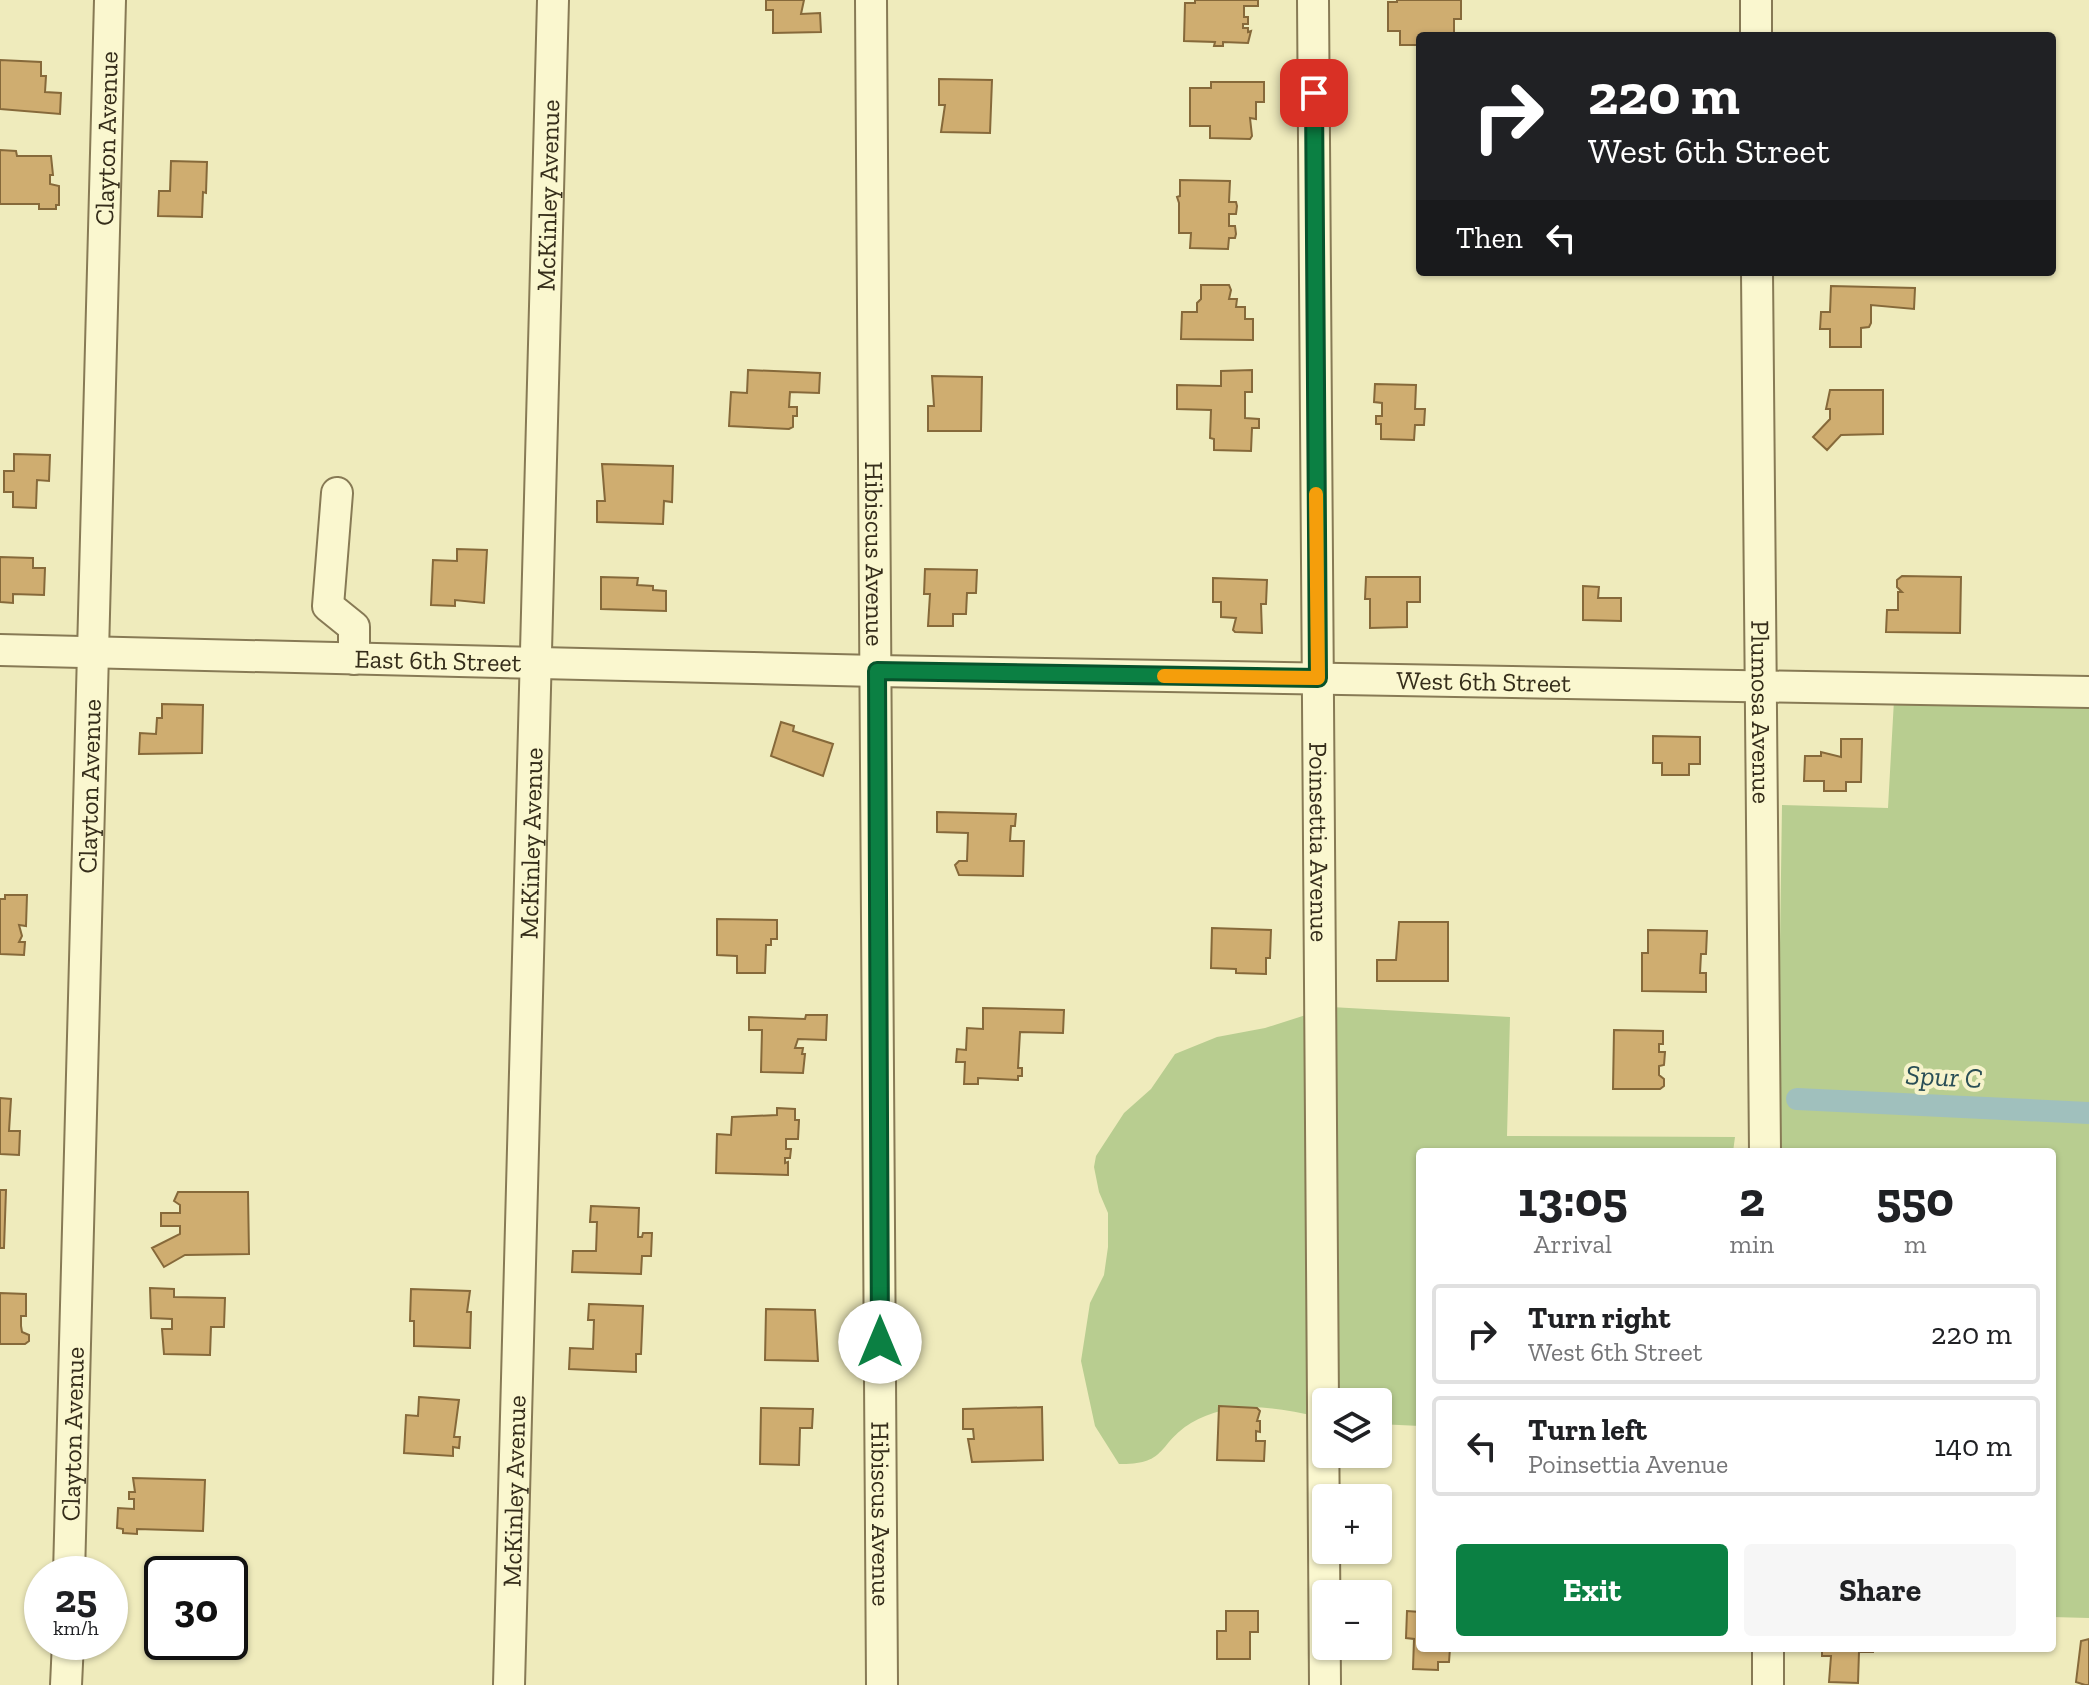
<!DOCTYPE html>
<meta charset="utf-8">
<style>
:root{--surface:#fff;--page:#f6f6f6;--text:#202124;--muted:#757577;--line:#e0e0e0;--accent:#0b8043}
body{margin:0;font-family:"Zilla Slab",serif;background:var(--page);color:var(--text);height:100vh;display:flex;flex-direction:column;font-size:30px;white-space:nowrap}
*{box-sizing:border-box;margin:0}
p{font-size:26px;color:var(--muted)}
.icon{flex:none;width:44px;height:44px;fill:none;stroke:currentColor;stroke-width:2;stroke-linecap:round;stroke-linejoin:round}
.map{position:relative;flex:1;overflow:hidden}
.side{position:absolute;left:1416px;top:1148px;width:640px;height:504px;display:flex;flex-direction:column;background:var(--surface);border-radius:8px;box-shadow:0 2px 6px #0004}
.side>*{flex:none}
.top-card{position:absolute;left:1416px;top:32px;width:640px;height:244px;border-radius:8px;box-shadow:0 2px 6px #0004;background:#202124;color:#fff;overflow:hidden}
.controls{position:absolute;left:1312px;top:1388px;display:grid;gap:16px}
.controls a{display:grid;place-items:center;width:80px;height:80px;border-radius:8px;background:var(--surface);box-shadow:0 2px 6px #0004;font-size:40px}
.speed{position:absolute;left:24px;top:1556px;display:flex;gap:16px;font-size:40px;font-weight:700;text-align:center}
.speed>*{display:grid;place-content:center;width:104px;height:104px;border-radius:50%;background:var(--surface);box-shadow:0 2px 6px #0004;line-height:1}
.speed small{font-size:20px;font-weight:400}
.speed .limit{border:4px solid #111;border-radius:12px;background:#fff;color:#111}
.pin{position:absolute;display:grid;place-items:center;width:68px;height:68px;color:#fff;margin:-34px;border-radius:16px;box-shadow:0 4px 12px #0006}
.me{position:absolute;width:88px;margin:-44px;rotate:0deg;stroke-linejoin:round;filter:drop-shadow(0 0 6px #0008)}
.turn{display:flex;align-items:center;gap:28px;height:168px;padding:0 40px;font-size:36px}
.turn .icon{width:104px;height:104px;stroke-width:2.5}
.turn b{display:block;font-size:56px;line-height:68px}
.then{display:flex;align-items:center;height:76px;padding:0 40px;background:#0003;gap:16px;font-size:30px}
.eta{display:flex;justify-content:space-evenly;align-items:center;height:136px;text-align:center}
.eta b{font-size:48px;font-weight:700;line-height:56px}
.primary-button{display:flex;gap:16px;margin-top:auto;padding:16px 40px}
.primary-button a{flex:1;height:92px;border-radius:8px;background:var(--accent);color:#fff;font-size:32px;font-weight:700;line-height:92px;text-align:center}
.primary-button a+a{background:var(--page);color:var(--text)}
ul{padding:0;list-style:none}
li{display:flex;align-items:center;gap:24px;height:100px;margin:0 16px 12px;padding:0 24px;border:4px solid var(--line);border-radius:8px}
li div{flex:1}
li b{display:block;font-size:30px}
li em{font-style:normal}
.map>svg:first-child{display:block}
</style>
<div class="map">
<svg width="2089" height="1685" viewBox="0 0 2089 1685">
<rect width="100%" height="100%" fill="#efebbc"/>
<path fill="#b8cd90" d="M 1894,700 L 2089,706 L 2089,1618 L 2052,1617 L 2052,1152 L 1777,1152 L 1782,805 L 1888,808 Z
M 1331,1007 L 1510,1017 L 1507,1136 L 1735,1137 L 1733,1152 L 1420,1152 L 1420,1426 L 1378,1424 L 1378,1402 L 1326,1402 L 1319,1417 C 1275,1407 1232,1399 1191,1423 C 1157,1444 1168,1465 1119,1464 L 1095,1426 L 1081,1361 L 1090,1303 L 1104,1275 L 1108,1247 L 1108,1213 L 1099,1192 L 1094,1167 L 1096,1156 L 1124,1113 L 1151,1089 L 1175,1054 L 1217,1037 L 1265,1028 Z"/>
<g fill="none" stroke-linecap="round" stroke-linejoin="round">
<path stroke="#a0c0bd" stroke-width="22" d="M 1797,1099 L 2089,1113"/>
</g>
<path fill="#cfad70" stroke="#86693a" stroke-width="2" d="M 766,0 L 804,0 L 801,14 L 820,13 L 821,32 L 773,33 L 773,10 L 766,10 Z
M 1195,0 L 1258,0 L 1258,6 L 1244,6 L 1244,17 L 1248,17 L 1248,24 L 1243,24 L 1243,28 L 1248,28 L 1248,32 L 1251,31 L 1248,43 L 1223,42 L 1223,46 L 1214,46 L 1215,42 L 1184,41 L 1185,3 L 1195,3 Z
M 1397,0 L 1461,0 L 1461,19 L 1454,19 L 1454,36 L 1420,36 L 1420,45 L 1400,45 L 1400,31 L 1388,31 L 1388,2 L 1397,2 Z
M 0,60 L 41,62 L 41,76 L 46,76 L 45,92 L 61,93 L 60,114 L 0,109 Z
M 939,79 L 992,80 L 990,133 L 941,132 L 945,105 L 939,105 Z
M 1211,82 L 1264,82 L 1264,102 L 1256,102 L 1256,119 L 1250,118 L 1252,136 L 1250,139 L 1210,138 L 1210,126 L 1190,126 L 1190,88 L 1211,88 Z
M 0,150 L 16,151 L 17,156 L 51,156 L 53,175 L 50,175 L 50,184 L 59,186 L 59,205 L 56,205 L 56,209 L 39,209 L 39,204 L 0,204 Z
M 171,161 L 207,162 L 206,193 L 203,192 L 202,217 L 158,216 L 159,191 L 170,191 Z
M 1180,180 L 1230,181 L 1229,202 L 1236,202 L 1237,206 L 1236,214 L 1229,214 L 1229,226 L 1235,226 L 1236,234 L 1235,238 L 1229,238 L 1228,249 L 1190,248 L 1191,233 L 1179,233 L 1179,203 L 1177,197 L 1180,196 Z
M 1201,285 L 1229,285 L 1231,290 L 1229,299 L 1237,299 L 1236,307 L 1245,307 L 1245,319 L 1253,319 L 1253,340 L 1181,339 L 1182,312 L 1197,312 L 1197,303 L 1201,299 Z
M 1831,286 L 1915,288 L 1914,309 L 1871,305 L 1871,323 L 1869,327 L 1861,328 L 1861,347 L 1830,347 L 1830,329 L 1820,329 L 1821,312 L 1830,312 Z
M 748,370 L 820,373 L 819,393 L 790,392 L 789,407 L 797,407 L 797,416 L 793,416 L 793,427 L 789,429 L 729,426 L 731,392 L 747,393 Z
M 1252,370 L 1252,392 L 1245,392 L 1245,418 L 1259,419 L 1259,428 L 1252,428 L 1251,451 L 1214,450 L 1214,439 L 1210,438 L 1211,410 L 1177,409 L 1177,385 L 1221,386 L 1221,371 Z
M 932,376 L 982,377 L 981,431 L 928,431 L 928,406 L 934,406 Z
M 1375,384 L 1416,385 L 1415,409 L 1425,409 L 1424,425 L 1415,425 L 1414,440 L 1381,439 L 1381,424 L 1376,424 L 1376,416 L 1382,416 L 1382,403 L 1374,402 Z
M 1830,390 L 1883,390 L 1883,434 L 1841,435 L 1827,450 L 1813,437 L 1830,419 L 1830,409 L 1826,409 Z
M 14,454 L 50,455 L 49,481 L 37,480 L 36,508 L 13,507 L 13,492 L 4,492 L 4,471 L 14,471 Z
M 602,464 L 673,466 L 672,502 L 664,501 L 663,524 L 597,522 L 597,501 L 605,501 Z
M 457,549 L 487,550 L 484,603 L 455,600 L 455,606 L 431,605 L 433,560 L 457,561 Z
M 0,557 L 33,558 L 33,568 L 45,568 L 44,595 L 13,594 L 13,603 L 0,602 Z
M 925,569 L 977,570 L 976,593 L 967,593 L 966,614 L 953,614 L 953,626 L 928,626 L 930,594 L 924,594 Z
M 1902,576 L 1961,577 L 1960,633 L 1886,632 L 1887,610 L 1898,610 L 1898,592 L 1902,592 L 1897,587 L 1897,580 Z
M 601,577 L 638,578 L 637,585 L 653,586 L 653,590 L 666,591 L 666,611 L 601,609 Z
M 1366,577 L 1420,577 L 1420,602 L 1407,602 L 1407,627 L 1370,628 L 1370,599 L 1365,599 Z
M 1213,578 L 1267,580 L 1266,604 L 1261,604 L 1262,633 L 1235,632 L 1233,630 L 1236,618 L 1221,617 L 1221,602 L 1213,602 Z
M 1583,586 L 1599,587 L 1598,598 L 1621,598 L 1621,621 L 1583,620 Z
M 162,704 L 203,705 L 202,753 L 139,754 L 140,733 L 156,734 L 157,718 L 162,718 Z
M 781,722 L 794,726 L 793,731 L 833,744 L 823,776 L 771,756 Z
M 1653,736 L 1700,737 L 1700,764 L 1689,764 L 1689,775 L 1662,775 L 1662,763 L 1653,763 Z
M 1841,739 L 1862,739 L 1861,782 L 1846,782 L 1846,791 L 1824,791 L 1824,781 L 1804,781 L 1805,756 L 1821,756 L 1821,752 L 1841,757 Z
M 937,812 L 1016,814 L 1015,826 L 1011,826 L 1010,841 L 1024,841 L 1023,876 L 959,875 L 955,865 L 959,861 L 967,861 L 968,833 L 937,832 Z
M 5,895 L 27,895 L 26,926 L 19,925 L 22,936 L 19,942 L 25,942 L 24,955 L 0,954 L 0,899 L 5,899 Z
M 717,919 L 777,920 L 777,939 L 771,939 L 771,945 L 766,945 L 765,973 L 737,973 L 737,956 L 717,955 Z
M 1399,922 L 1448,922 L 1448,981 L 1377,981 L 1377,960 L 1396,960 Z
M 1212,928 L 1271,930 L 1270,958 L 1266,958 L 1266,974 L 1236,973 L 1236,969 L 1211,968 Z
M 1648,930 L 1707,931 L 1706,954 L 1701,954 L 1700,973 L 1706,973 L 1706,992 L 1642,991 L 1642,953 L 1648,953 Z
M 983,1008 L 1064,1010 L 1063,1033 L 1020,1032 L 1018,1068 L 1022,1068 L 1022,1076 L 1018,1076 L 1018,1080 L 978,1078 L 978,1084 L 964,1084 L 965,1062 L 956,1062 L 957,1049 L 966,1050 L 967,1028 L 983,1029 Z
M 806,1015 L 827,1015 L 826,1040 L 798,1039 L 795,1048 L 803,1048 L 802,1054 L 805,1054 L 803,1073 L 761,1072 L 762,1030 L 749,1030 L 749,1017 L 805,1019 Z
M 1614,1030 L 1663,1031 L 1663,1044 L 1659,1044 L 1659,1052 L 1665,1052 L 1664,1065 L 1659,1066 L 1659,1075 L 1664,1079 L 1664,1086 L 1660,1089 L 1613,1089 Z
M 0,1098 L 11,1099 L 9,1131 L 20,1131 L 19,1155 L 0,1154 Z
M 777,1108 L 795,1109 L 795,1120 L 799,1120 L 798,1139 L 786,1139 L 786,1149 L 791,1149 L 790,1158 L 785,1158 L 785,1163 L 788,1162 L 788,1175 L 716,1173 L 717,1134 L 731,1135 L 732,1117 L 777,1115 Z
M 0,1190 L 6,1190 L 4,1248 L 0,1248 Z
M 178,1192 L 248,1192 L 249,1254 L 185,1255 L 164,1267 L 152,1248 L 180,1234 L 180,1226 L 161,1226 L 161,1213 L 180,1213 L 180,1205 L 174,1201 Z
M 591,1206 L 639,1208 L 638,1237 L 642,1237 L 643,1233 L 652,1233 L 651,1256 L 642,1256 L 641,1274 L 572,1272 L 573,1251 L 596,1251 L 597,1222 L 590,1222 Z
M 150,1288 L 174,1289 L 174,1297 L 225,1298 L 224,1327 L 211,1327 L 210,1355 L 164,1354 L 162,1329 L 172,1329 L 172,1319 L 151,1318 Z
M 411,1289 L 470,1291 L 467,1312 L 471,1312 L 470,1348 L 414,1346 L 414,1321 L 410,1321 Z
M 0,1293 L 26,1294 L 26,1316 L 21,1316 L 21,1326 L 22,1332 L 29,1335 L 29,1341 L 25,1344 L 0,1344 Z
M 589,1304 L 643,1306 L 641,1354 L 636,1354 L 636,1372 L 569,1369 L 570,1348 L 593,1349 L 594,1320 L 588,1320 Z
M 766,1309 L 815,1310 L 818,1361 L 765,1360 Z
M 419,1397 L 459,1400 L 454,1437 L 460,1437 L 459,1448 L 453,1447 L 453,1456 L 404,1453 L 406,1415 L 418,1416 Z
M 1219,1406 L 1257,1408 L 1260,1411 L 1257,1421 L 1260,1421 L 1260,1432 L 1256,1431 L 1256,1441 L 1265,1441 L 1264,1461 L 1217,1460 Z
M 1042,1407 L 1043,1460 L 972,1462 L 968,1439 L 974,1439 L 973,1429 L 963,1429 L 963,1409 Z
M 761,1408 L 813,1409 L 812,1428 L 800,1428 L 799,1465 L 760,1464 Z
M 133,1478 L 205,1480 L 203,1531 L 137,1529 L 137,1534 L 123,1533 L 123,1529 L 117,1528 L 118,1508 L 134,1509 L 134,1499 L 129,1499 L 129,1492 L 135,1492 Z
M 1226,1611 L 1258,1611 L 1258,1632 L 1250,1632 L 1250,1659 L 1217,1659 L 1217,1631 L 1226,1631 Z
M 1407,1611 L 1420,1612 L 1420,1648 L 1450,1648 L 1449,1662 L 1438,1662 L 1438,1670 L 1413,1669 L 1414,1639 L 1406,1638 Z
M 2089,1639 L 2089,1685 L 2085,1685 L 2076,1682 L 2081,1641 Z
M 1822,1648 L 1873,1648 L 1873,1652 L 1859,1652 L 1858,1683 L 1829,1682 L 1831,1656 L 1822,1656 Z"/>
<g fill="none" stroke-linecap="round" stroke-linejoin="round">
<defs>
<g id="minor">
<path id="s1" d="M 871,0 L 882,1685"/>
<path id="s2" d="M 1313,0 L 1325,1685"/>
<path d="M 1756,0 L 1756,36"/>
<path id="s3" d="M 1757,272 L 1765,1152"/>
<path d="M 337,493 L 328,606 L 354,627 L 354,659"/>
<path id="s4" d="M 0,650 L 877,671 L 2089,692"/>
<path id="s5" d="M 69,1574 L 110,0"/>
<path d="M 1768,1648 L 1768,1685"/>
<path d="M 66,1685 L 68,1642"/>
<path id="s6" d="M 509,1685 L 553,0"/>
</g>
</defs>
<use href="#minor" stroke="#877a55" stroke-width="34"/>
<use href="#minor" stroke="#faf7cf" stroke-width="30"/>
</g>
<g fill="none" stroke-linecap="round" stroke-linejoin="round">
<defs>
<path id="route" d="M 880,1342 L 877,671 L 1318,678 L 1314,93"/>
</defs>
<use href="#route" stroke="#07532c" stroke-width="20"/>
<use href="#route" stroke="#0b8043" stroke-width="14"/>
<path stroke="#f59e0b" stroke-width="14" d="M 1164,676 L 1318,678 L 1316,494"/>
</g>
<g text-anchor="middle" stroke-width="8" stroke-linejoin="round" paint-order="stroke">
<g font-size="26" fill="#352d1a" stroke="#f6f3cb">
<text dy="9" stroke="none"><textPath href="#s5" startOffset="1436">Clayton Avenue</textPath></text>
<text dy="9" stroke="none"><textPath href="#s6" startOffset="1490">McKinley Avenue</textPath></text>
<text dy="9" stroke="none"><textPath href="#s1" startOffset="554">Hibiscus Avenue</textPath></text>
<text dy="9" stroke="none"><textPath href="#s4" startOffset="438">East 6th Street</textPath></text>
<text dy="9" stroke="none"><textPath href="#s4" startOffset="1484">West 6th Street</textPath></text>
<text dy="9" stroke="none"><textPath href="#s3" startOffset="440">Plumosa Avenue</textPath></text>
<text dy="9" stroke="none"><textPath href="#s5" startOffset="788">Clayton Avenue</textPath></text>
<text dy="9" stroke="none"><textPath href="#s6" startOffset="842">McKinley Avenue</textPath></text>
<text dy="9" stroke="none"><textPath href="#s2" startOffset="842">Poinsettia Avenue</textPath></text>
<text dy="9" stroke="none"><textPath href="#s5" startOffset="140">Clayton Avenue</textPath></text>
<text dy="9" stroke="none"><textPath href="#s6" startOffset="194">McKinley Avenue</textPath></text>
<text dy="9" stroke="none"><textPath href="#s1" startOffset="1514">Hibiscus Avenue</textPath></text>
</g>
<g font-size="28" font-style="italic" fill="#294e56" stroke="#f6f3cb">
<text transform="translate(1944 1076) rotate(3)" y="10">Spur C</text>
</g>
</g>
</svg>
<div class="controls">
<a><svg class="icon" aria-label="layers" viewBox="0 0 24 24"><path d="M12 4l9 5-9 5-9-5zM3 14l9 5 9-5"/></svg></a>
<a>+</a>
<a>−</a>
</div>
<div class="speed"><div>25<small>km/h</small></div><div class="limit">30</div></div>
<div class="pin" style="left:1314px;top:93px;background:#d93025"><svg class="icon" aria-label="arrive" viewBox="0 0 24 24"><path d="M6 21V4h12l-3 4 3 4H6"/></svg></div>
<svg class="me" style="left:880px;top:1342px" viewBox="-20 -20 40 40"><circle r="19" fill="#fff"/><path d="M0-13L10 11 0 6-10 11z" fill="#0b8043"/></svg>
<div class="top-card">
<div class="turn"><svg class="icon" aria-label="right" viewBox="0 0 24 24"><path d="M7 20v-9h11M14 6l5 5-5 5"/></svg><div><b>220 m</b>West 6th Street</div></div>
<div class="then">Then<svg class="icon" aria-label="left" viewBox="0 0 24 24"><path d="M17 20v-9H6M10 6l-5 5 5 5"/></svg></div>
</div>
<section class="side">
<div class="eta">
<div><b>13:05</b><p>Arrival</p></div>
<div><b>2</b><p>min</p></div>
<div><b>550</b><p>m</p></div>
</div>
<ul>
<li><svg class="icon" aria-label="right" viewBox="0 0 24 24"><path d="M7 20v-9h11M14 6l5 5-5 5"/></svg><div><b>Turn right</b><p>West 6th Street</p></div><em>220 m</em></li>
<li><svg class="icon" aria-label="left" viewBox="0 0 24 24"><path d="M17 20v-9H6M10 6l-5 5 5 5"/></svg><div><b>Turn left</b><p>Poinsettia Avenue</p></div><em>140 m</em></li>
</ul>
<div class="primary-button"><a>Exit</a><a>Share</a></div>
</section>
</div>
